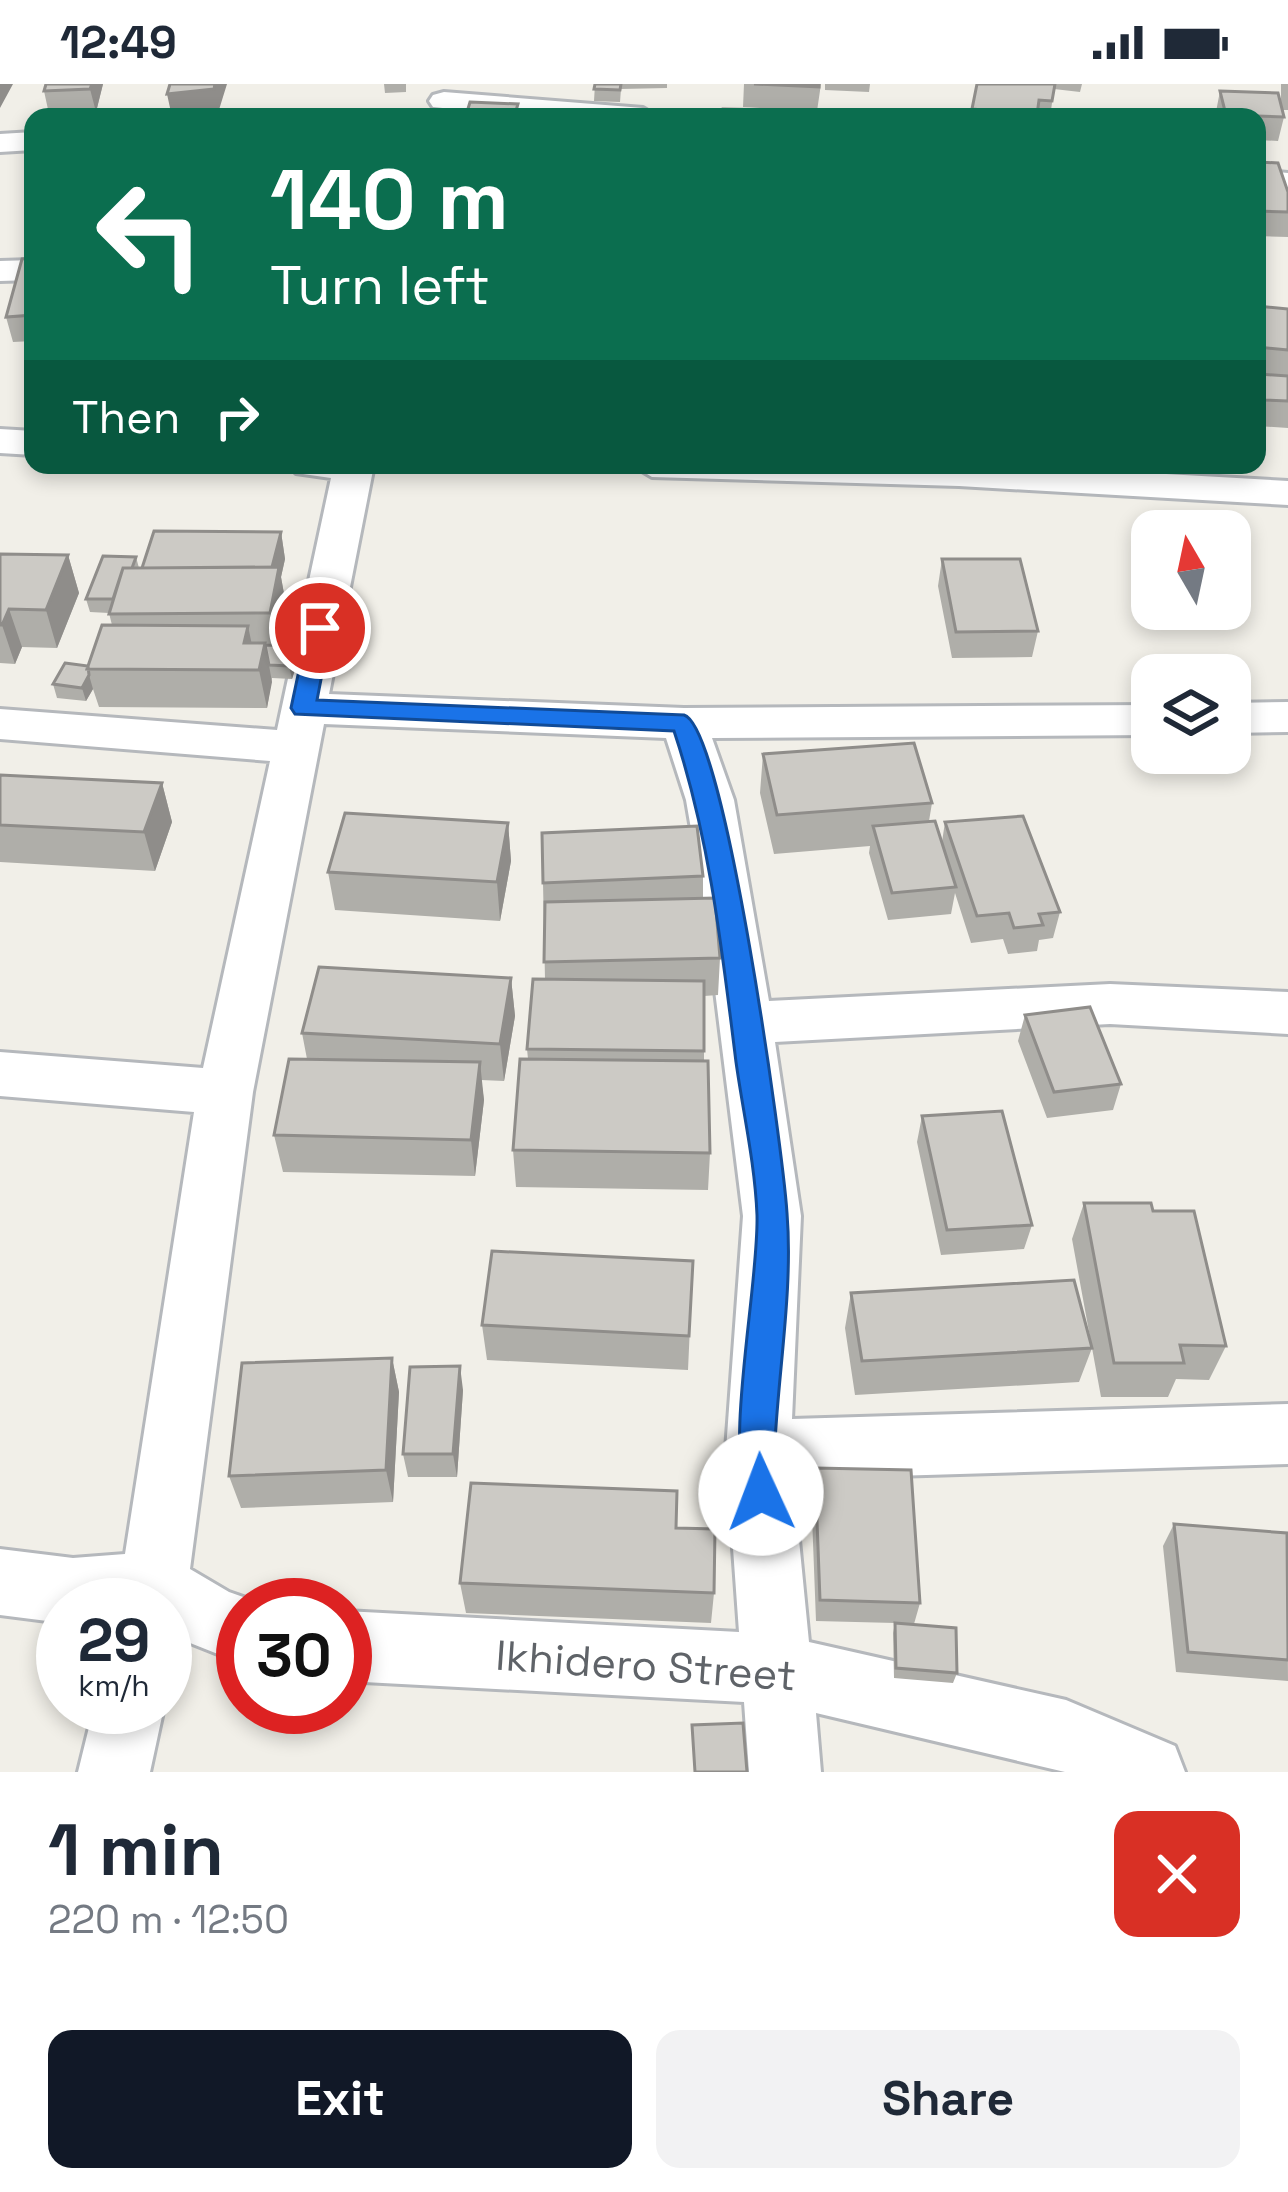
<!DOCTYPE html>
<meta charset="utf-8">
<style>
:root{--surface:#fff;--page:#f2f2f3;--text:#1f2937;--muted:#747a83;--accent:#111827}
body{margin:0;font-family:"Space Grotesk",sans-serif;background:var(--page);color:var(--text);height:100vh;display:flex;flex-direction:column;font-size:45px;white-space:nowrap}
*{box-sizing:border-box;margin:0}
p{font-size:39px;color:var(--muted)}
.icon{flex:none;width:66px;height:66px;fill:none;stroke:currentColor;stroke-width:2;stroke-linecap:round;stroke-linejoin:round}
.map{position:relative;height:1688px;overflow:hidden}
.side{display:flex;flex-direction:column;background:var(--surface);flex:1}
.side>*{flex:none}
.guide{position:absolute;left:24px;top:24px;width:1242px;height:366px;border-radius:24px;box-shadow:0 6px 18px #0003;background:#0b6e4f;color:#fff;overflow:hidden}
.needle{width:78px;rotate:351deg}
.tools{position:absolute;left:1131px;top:426px;display:grid;gap:24px}
.tools a{display:grid;place-items:center;width:120px;height:120px;border-radius:24px;background:var(--surface);box-shadow:0 6px 18px #0003;font-size:60px}
.speed{position:absolute;left:36px;top:1494px;display:flex;gap:24px;font-size:60px;font-weight:700;text-align:center}
.speed>*{display:grid;place-content:center;width:156px;height:156px;border-radius:50%;background:var(--surface);box-shadow:0 6px 18px #0003;line-height:1}
.speed small{font-size:30px;font-weight:400}
.speed .limit{border:18px solid #d22;background:#fff;color:#111}
.pin{position:absolute;display:grid;place-items:center;width:102px;height:102px;color:#fff;margin:-51px;border:6px solid #fff;border-radius:50%;box-shadow:0 3px 12px #0007}
.me{position:absolute;width:132px;margin:-66px;rotate:358deg;stroke-linejoin:round;filter:drop-shadow(0 0 9px #0008)}
.turn{display:flex;align-items:center;gap:42px;height:252px;padding:0 48px;font-size:54px}
.turn .icon{width:156px;height:156px;stroke-width:2.5}
.turn b{display:block;font-size:84px;line-height:102px}
.then{display:flex;align-items:center;height:114px;padding:0 48px;background:#0003;gap:24px;font-size:45px}
.round{display:grid;place-items:center;flex:none;width:126px;height:126px;border-radius:24px;background:var(--page)}
.overview{display:flex;align-items:center;justify-content:space-between;height:204px;padding:0 48px}
h1{font-size:72px;font-weight:700;line-height:90px}
.action{display:flex;gap:24px;margin-top:auto;padding:24px 48px}
.action a{flex:1;height:138px;border-radius:24px;background:var(--accent);color:#fff;font-size:48px;font-weight:700;line-height:138px;text-align:center}
.action a+a{background:var(--page);color:var(--text)}
.status{display:flex;justify-content:space-between;align-items:center;height:84px;padding:0 60px;background:var(--surface);direction:ltr}
.status svg{height:33px;fill:currentColor}
.map>svg:first-child{display:block}
</style>
<div class="status"><b>12:49</b><svg viewBox="0 0 49 12"><path d="M0 12V9h3v3zM5 12V6h3v6zM10 12V3h3v9zM15 12V0h3v12zM26 1h20v11H26zM47 4h2v5h-2z"/></svg></div>
<div class="map">
<svg width="1288" height="1688" viewBox="0 0 1288 1688">
<rect width="100%" height="100%" fill="#f1efe8"/>
<g fill="none" stroke-linecap="round" stroke-linejoin="round">
<defs>
<path id="street" d="M 444,8 L 643,24 L 658,33 L 530,33 L 433,23 L 429,17 L 433,11 Z
M 33,48 L 33,66 L 0,68 L 0,50 Z
M 1257,86 L 1288,89 L 1288,109 L 1257,106 Z
M 33,176 L 33,196 L 0,197 L 0,177 Z
M 0,345 L 33,347 L 33,371 L 0,369 Z
M 290,381 L 374,381 L 329,610 L 684,624 L 1152,621 L 1152,651 L 712,654 L 734,716 L 769,917 L 1110,900 L 1288,908 L 1288,950 L 1110,940 L 775,958 L 801,1132 L 792,1335 L 1288,1320 L 1288,1380 L 793,1395 L 809,1558 L 1066,1616 L 1175,1662 L 1185,1688 L 1065,1688 L 816,1629 L 821,1688 L 749,1688 L 744,1618 L 345,1597 L 345,1527 L 739,1548 L 726,1366 L 743,1132 L 705,826 L 686,716 L 666,654 L 324,640 L 253,1008 L 190,1485 L 229,1508 L 266,1521 L 243,1521 L 243,1580 L 165,1549 L 165,1521 L 63,1521 L 63,1539 L 0,1531 L 0,1465 L 73,1474 L 125,1470 L 194,1028 L 0,1012 L 0,968 L 203,984 L 270,677 L 0,655 L 0,625 L 277,646 L 331,394 L 296,389 Z
M 632,381 L 1009,381 L 1288,397 L 1288,421 L 959,402 L 652,393 Z
M 1288,618 L 1288,648 L 1230,649 L 1230,619 Z
M 94,1623 L 164,1623 L 150,1688 L 78,1688 Z"/>
</defs>
<use href="#street" stroke="#b5b8bc" stroke-width="6"/>
<use href="#street" fill="#fff" fill-rule="evenodd"/>
</g>
<path fill="#afaea9" d="M 103,0 L 96,28 L 49,30 L 44,7 Z
M 384,0 L 406,0 L 406,8 L 385,9 Z
M 595,0 L 667,0 L 667,4 L 621,5 L 620,18 L 594,17 Z
M 744,0 L 821,0 L 817,27 L 743,23 Z
M 825,0 L 870,0 L 869,8 L 825,6 Z
M 977,0 L 1082,0 L 1080,8 L 1054,5 L 1050,33 L 971,33 Z
M 1281,0 L 1288,0 L 1288,26 L 1282,26 L 1284,33 L 1278,57 L 1257,56 L 1257,33 L 1215,33 L 1220,7 L 1281,21 Z
M 518,20 L 518,33 L 467,33 L 467,28 Z
M 1257,78 L 1288,108 L 1288,153 L 1257,152 Z
M 33,174 L 33,257 L 13,258 L 6,233 Z
M 1257,222 L 1288,225 L 1288,292 L 1257,289 Z
M 1259,290 L 1288,292 L 1288,344 L 1257,342 L 1257,296 Z
M 281,448 L 285,475 L 281,493 L 286,521 L 278,562 L 295,562 L 298,576 L 292,595 L 272,594 L 267,624 L 99,623 L 93,605 L 86,617 L 57,614 L 53,600 L 88,582 L 112,541 L 109,529 L 90,528 L 86,515 L 136,473 L 139,484 Z
M 0,470 L 68,471 L 79,509 L 57,564 L 22,563 L 15,580 L 0,579 Z
M 942,475 L 1038,547 L 1032,573 L 952,574 L 938,502 Z
M 763,670 L 932,719 L 929,737 L 942,758 L 945,738 L 1060,828 L 1053,854 L 1039,856 L 1037,867 L 1008,870 L 1003,855 L 971,859 L 955,809 L 951,830 L 888,836 L 869,769 L 870,762 L 774,770 L 760,709 Z
M 0,691 L 162,699 L 172,738 L 155,787 L 0,778 Z
M 508,739 L 511,777 L 500,837 L 335,826 L 328,788 Z
M 703,792 L 703,815 L 720,874 L 718,911 L 704,912 L 704,977 L 710,1069 L 708,1106 L 516,1103 L 513,1066 L 528,975 L 527,965 L 545,895 L 543,799 Z
M 511,894 L 515,932 L 504,997 L 481,996 L 484,1016 L 475,1092 L 283,1088 L 274,1051 L 307,975 L 302,949 Z
M 1025,931 L 1121,1000 L 1113,1026 L 1047,1034 L 1018,957 Z
M 922,1032 L 1032,1141 L 1024,1165 L 941,1171 L 917,1058 Z
M 1084,1119 L 1153,1127 L 1226,1262 L 1209,1296 L 1176,1295 L 1168,1313 L 1101,1313 L 1072,1155 Z
M 693,1177 L 688,1286 L 487,1276 L 482,1241 Z
M 851,1209 L 1092,1264 L 1079,1298 L 855,1311 L 845,1244 Z
M 392,1274 L 399,1308 L 393,1418 L 241,1424 L 229,1392 Z
M 463,1306 L 457,1393 L 408,1393 L 403,1370 Z
M 815,1384 L 920,1519 L 914,1540 L 957,1589 L 953,1599 L 894,1594 L 893,1549 L 895,1539 L 816,1537 L 811,1406 Z
M 1174,1440 L 1287,1449 L 1288,1597 L 1176,1588 L 1163,1462 Z
M 676,1444 L 714,1509 L 711,1539 L 466,1529 L 460,1499 Z"/>
<path fill="#8f8d8a" d="M 0,0 L 13,0 L 0,24 Z
M 92,0 L 103,0 L 96,28 L 90,5 Z
M 215,0 L 227,0 L 218,29 L 172,33 L 167,10 Z
M 281,448 L 285,475 L 281,493 L 286,521 L 277,567 L 270,529 L 272,486 Z
M 68,471 L 79,509 L 57,564 L 46,526 Z
M 9,525 L 22,563 L 15,580 L 2,541 Z
M 248,542 L 256,580 L 244,559 Z
M 265,559 L 272,598 L 267,624 L 259,586 Z
M 295,562 L 298,576 L 292,595 L 289,582 Z
M 89,591 L 93,605 L 86,617 L 82,604 Z
M 162,699 L 172,738 L 155,787 L 144,748 Z
M 508,739 L 511,777 L 500,837 L 497,798 Z
M 511,894 L 515,932 L 504,997 L 500,960 Z
M 480,978 L 484,1016 L 475,1092 L 471,1056 Z
M 392,1274 L 399,1308 L 393,1418 L 386,1386 Z
M 460,1282 L 463,1306 L 457,1393 L 453,1370 Z"/>
<path fill="#cccac5" stroke="#8f8d8a" stroke-width="3" d="M 46,0 L 92,0 L 90,5 L 44,7 Z
M 170,0 L 215,0 L 214,5 L 167,10 Z
M 595,0 L 621,0 L 620,6 L 594,5 Z
M 754,0 L 819,0 L 819,3 Z
M 977,0 L 1055,0 L 1052,17 L 1039,16 L 1037,31 L 972,25 Z
M 1220,7 L 1278,9 L 1284,33 L 1226,31 Z
M 470,18 L 518,20 L 515,30 L 467,28 Z
M 723,25 L 770,26 L 769,33 L 722,33 Z
M 1257,78 L 1278,79 L 1288,108 L 1288,128 L 1257,127 Z
M 33,174 L 33,231 L 6,233 L 22,175 Z
M 1257,222 L 1288,225 L 1288,266 L 1257,263 Z
M 1259,290 L 1288,292 L 1288,317 L 1263,316 Z
M 154,447 L 281,448 L 272,483 L 142,484 Z
M 0,470 L 68,471 L 46,526 L 9,525 L 2,541 L 0,541 Z
M 103,472 L 136,473 L 132,484 L 123,484 L 113,515 L 86,515 Z
M 942,475 L 1020,475 L 1038,547 L 956,548 Z
M 279,483 L 270,529 L 109,530 L 123,484 Z
M 102,541 L 248,542 L 244,559 L 265,559 L 259,586 L 87,585 Z
M 265,561 L 295,562 L 289,582 L 269,581 Z
M 65,579 L 88,582 L 89,591 L 82,604 L 53,600 Z
M 914,659 L 932,719 L 777,731 L 763,670 Z
M 0,691 L 162,699 L 144,748 L 0,741 Z
M 345,729 L 508,739 L 497,798 L 328,788 Z
M 1023,732 L 1060,828 L 1039,830 L 1043,841 L 1014,844 L 1009,829 L 977,832 L 945,738 Z
M 935,737 L 956,803 L 892,809 L 873,742 Z
M 697,742 L 703,792 L 543,799 L 542,749 Z
M 715,814 L 720,874 L 544,878 L 545,818 Z
M 319,883 L 511,894 L 500,960 L 302,949 Z
M 533,895 L 704,897 L 704,967 L 527,965 Z
M 1090,923 L 1121,1000 L 1054,1008 L 1025,931 Z
M 289,975 L 480,978 L 471,1056 L 274,1051 Z
M 520,975 L 708,977 L 710,1069 L 513,1066 Z
M 1002,1027 L 1032,1141 L 947,1146 L 922,1032 Z
M 1084,1119 L 1151,1119 L 1153,1127 L 1194,1127 L 1226,1262 L 1180,1261 L 1184,1279 L 1114,1279 Z
M 492,1167 L 693,1177 L 689,1252 L 482,1241 Z
M 1074,1196 L 1092,1264 L 862,1277 L 851,1209 Z
M 392,1274 L 386,1386 L 229,1392 L 242,1279 Z
M 460,1282 L 453,1370 L 403,1370 L 410,1283 Z
M 815,1384 L 911,1386 L 920,1519 L 820,1516 Z
M 471,1399 L 677,1407 L 676,1444 L 715,1445 L 714,1509 L 460,1499 Z
M 1174,1440 L 1287,1449 L 1288,1576 L 1188,1568 Z
M 895,1539 L 956,1544 L 957,1589 L 896,1584 Z
M 743,1639 L 747,1688 L 695,1688 L 692,1641 Z"/>
<path fill="#1a73e8" stroke="#114b97" stroke-width="3" d="M 320,537 L 331,544 L 317,616 L 684,631 C 725,643 783,1067 787,1129 C 793,1203 779,1283 775,1358 C 774,1379 782,1401 773,1421 L 761,1426 L 749,1421 C 723,1362 759,1203 757,1131 C 755,1080 743,1028 736,978 C 722,866 710,755 674,647 L 295,630 L 291,624 L 308,544 Z"/>
<g text-anchor="middle" stroke-width="12" stroke-linejoin="round" paint-order="stroke">
<g font-size="42" fill="#5f6368" stroke="#fff">
<text transform="translate(646 1581) rotate(4)" y="15">Ikhidero Street</text>
</g>
</g>
</svg>
<div class="tools">
<a><svg class="needle" viewBox="-14 -14 28 28"><path d="M0-13l5 13h-10z" fill="#e53935"/><path d="M0 13l5-13h-10z" fill="#747a83"/></svg></a>
<a><svg class="icon" aria-label="layers" viewBox="0 0 24 24"><path d="M12 4l9 5-9 5-9-5zM3 14l9 5 9-5"/></svg></a>
</div>
<div class="speed"><div>29<small>km/h</small></div><div class="limit">30</div></div>
<div class="pin" style="left:320px;top:544px;background:#d93025"><svg class="icon" aria-label="arrive" viewBox="0 0 24 24"><path d="M6 21V4h12l-3 4 3 4H6"/></svg></div>
<svg class="me" style="left:761px;top:1409px" viewBox="-20 -20 40 40"><circle r="19" fill="#fff"/><path d="M0-13L10 11 0 6-10 11z" fill="#1a73e8"/></svg>
<div class="guide">
<div class="turn"><svg class="icon" aria-label="left" viewBox="0 0 24 24"><path d="M17 20v-9H6M10 6l-5 5 5 5"/></svg><div><b>140 m</b>Turn left</div></div>
<div class="then">Then<svg class="icon" aria-label="right" viewBox="0 0 24 24"><path d="M7 20v-9h11M14 6l5 5-5 5"/></svg></div>
</div>
</div>
<section class="side">
<div class="overview"><div><h1>1 min</h1><p>220 m · 12:50</p></div><a class="round" style="background:#d93025;color:#fff"><svg class="icon" aria-label="close" viewBox="0 0 24 24"><path d="M6 6l12 12M18 6L6 18"/></svg></a></div>
<div class="action"><a>Exit</a><a>Share</a></div>
</section>
